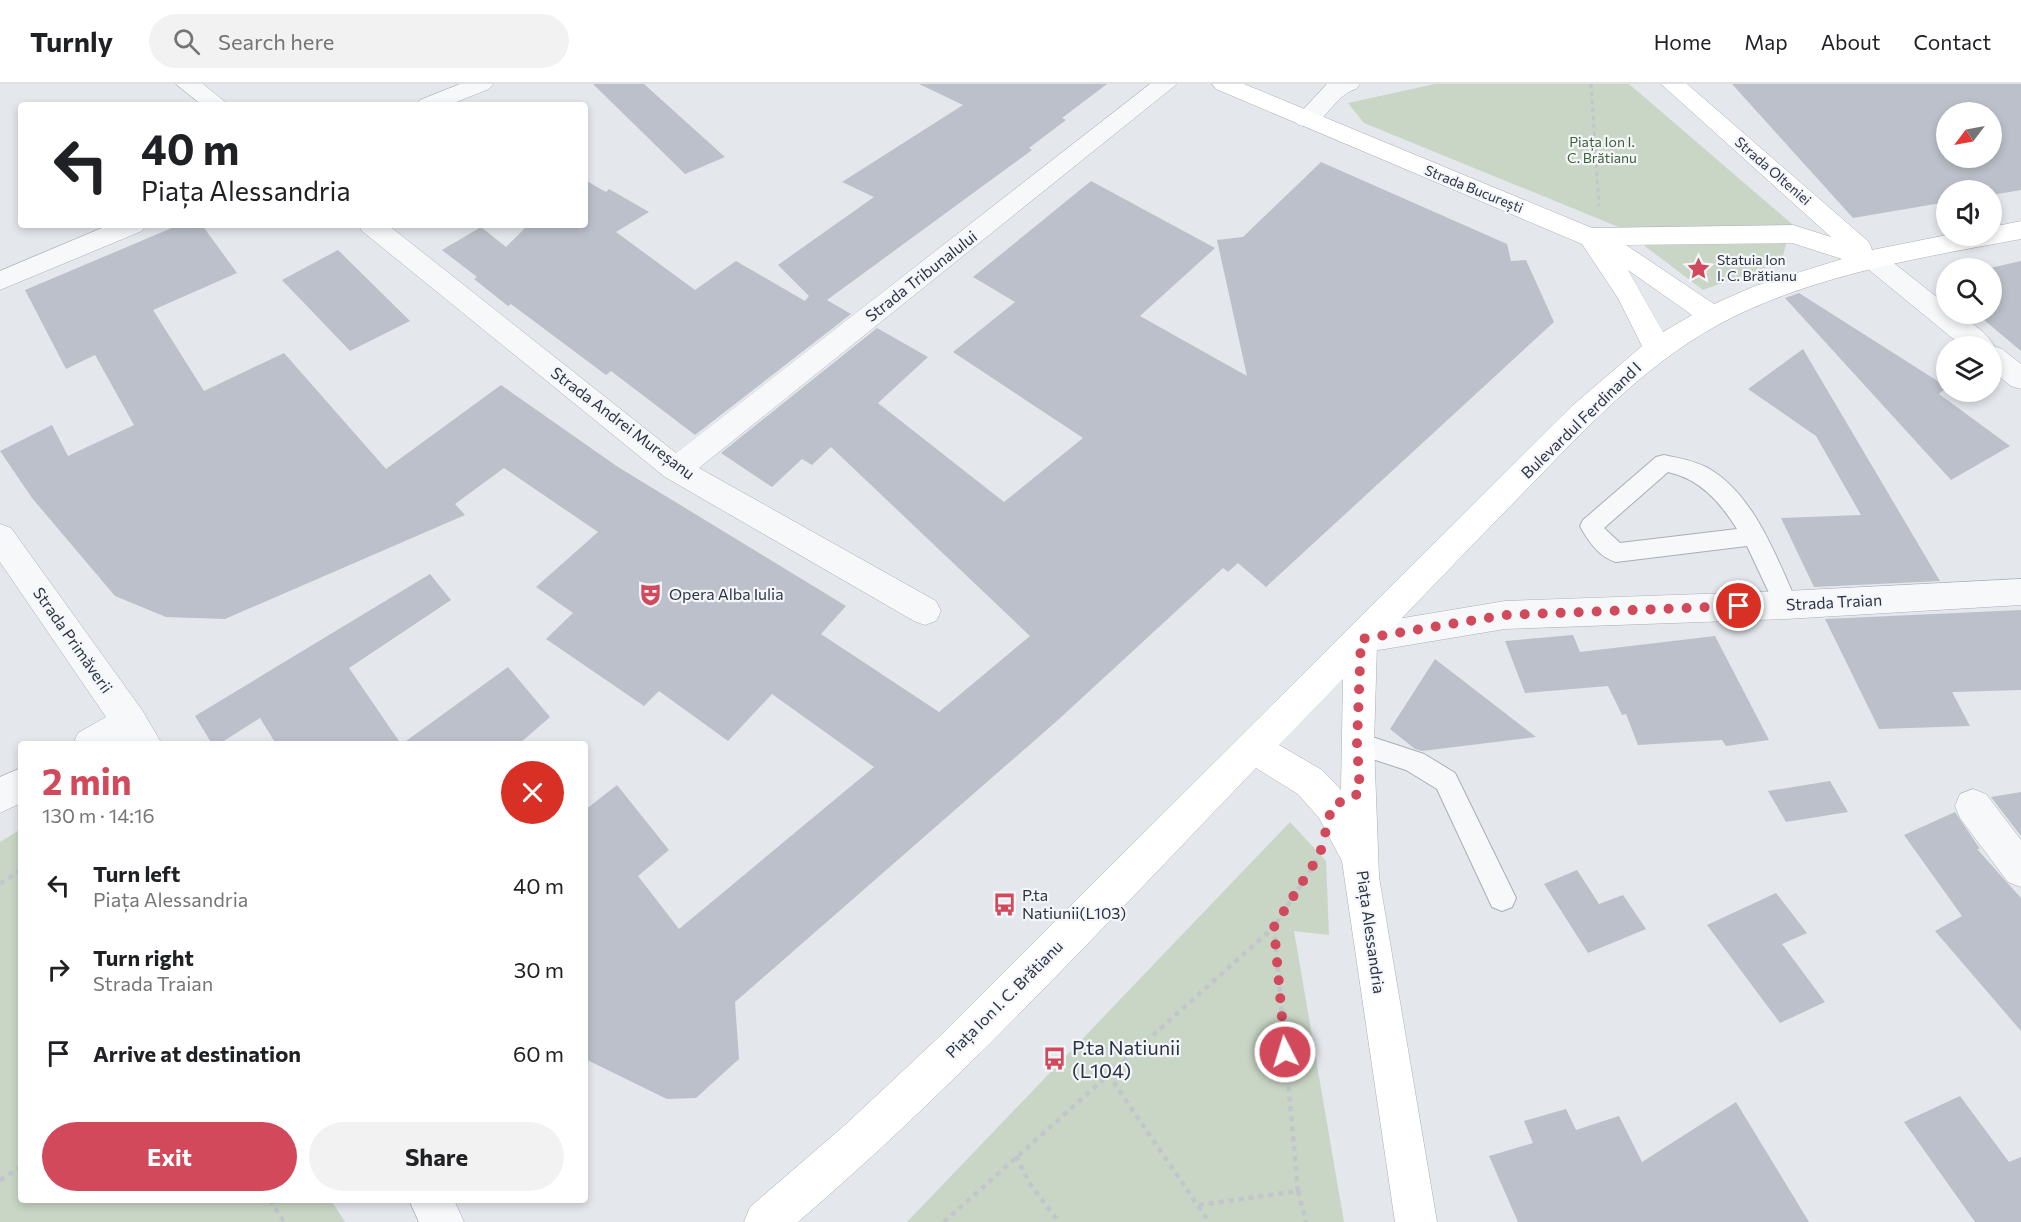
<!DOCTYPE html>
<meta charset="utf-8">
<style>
:root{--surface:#fff;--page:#f2f2f2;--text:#202124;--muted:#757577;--line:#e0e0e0;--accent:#d1495b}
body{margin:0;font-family:Commissioner,sans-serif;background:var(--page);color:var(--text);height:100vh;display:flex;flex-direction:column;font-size:22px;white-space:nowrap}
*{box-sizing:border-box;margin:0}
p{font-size:20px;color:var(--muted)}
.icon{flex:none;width:33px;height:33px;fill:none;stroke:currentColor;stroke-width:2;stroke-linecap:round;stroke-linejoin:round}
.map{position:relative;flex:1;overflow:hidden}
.drawer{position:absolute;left:18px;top:657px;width:570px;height:462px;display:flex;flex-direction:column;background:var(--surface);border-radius:6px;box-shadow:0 3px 9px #0003}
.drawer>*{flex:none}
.banner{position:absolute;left:18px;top:18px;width:570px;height:126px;border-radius:6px;box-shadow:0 3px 9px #0003;background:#fff;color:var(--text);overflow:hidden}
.needle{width:39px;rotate:238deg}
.controls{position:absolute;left:1936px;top:18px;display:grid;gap:12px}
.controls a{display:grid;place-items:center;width:66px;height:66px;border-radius:50%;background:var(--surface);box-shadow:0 3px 9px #0003;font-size:30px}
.pin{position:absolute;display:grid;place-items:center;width:51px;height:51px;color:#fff;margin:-26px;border:3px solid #fff;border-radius:50%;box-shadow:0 2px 6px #0007}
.me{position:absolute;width:66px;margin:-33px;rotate:355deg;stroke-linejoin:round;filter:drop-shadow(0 0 4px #0008)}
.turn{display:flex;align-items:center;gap:21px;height:126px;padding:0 24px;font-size:27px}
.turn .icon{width:78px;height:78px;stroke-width:2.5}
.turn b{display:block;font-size:42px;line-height:51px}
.round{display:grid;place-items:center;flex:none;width:63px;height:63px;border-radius:32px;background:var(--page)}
.headline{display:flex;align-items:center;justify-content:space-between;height:102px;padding:0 24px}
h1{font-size:36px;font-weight:700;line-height:45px;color:var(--accent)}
.cta{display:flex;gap:12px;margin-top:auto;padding:12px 24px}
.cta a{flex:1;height:69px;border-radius:36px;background:var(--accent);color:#fff;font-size:24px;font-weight:700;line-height:69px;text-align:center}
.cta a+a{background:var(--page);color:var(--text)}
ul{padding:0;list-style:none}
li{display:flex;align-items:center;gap:18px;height:84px;padding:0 24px}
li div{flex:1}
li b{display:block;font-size:22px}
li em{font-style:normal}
header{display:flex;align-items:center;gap:36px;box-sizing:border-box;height:84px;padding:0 30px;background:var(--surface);border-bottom:2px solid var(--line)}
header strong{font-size:28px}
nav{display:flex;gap:33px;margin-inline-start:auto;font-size:21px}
.search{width:420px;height:54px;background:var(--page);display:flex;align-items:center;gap:15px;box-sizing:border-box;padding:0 21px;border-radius:33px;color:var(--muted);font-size:22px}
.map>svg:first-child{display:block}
</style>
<header>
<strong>Turnly</strong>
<div class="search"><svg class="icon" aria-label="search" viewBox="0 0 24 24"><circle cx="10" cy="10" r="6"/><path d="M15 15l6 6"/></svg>Search here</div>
<nav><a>Home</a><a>Map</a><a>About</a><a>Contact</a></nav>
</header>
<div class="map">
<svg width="2021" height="1138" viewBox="0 0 2021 1138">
<rect width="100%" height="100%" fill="#e4e7ec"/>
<path fill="#c9d6c5" d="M 1435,0 L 1629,0 L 1792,140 L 1781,178 L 1703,206 L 1621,144 L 1364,39 L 1348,19 Z
M 1290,738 L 1326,777 L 1329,851 L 1294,847 L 1344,1138 L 907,1138 Z
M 21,745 L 21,1116 L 331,1116 L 345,1138 L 0,1138 L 0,758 Z"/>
<path fill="#bbc0ca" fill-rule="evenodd" d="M 593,0 L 644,0 L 725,73 L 685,90 Z
M 919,0 L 1107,0 L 1062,34 L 1066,36 L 1029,64 L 1032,66 L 827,216 L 851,230 L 695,351 L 611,287 L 606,291 L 511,220 L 508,222 L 474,195 L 477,193 L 442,166 L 481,143 L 506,163 L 528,141 L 585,141 L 585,96 L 606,108 L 609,105 L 649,128 L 616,148 L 695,206 L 736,177 L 805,217 L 809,212 L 778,181 L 874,113 L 842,98 L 963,21 Z
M 1732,0 L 2021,0 L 2021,106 L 1992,111 L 1992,106 L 1947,106 L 1947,118 L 1853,134 ZM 1947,28 L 1992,28 L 1992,74 L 1947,74 Z
M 1321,78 L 1507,160 L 1511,177 L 1526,176 L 1554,238 L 1266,503 L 1238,479 L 1228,488 L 1223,484 L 1058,636 L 735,918 L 739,975 L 696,1014 L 667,1015 L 585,975 L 585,726 L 617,701 L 669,766 L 638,792 L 679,845 L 874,683 L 772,610 L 728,657 L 659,607 L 644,622 L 546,555 L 573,529 L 536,503 L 598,448 L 504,384 L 455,420 L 465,431 L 225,535 L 166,533 L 115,512 L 32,414 L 0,367 L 52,341 L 68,372 L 134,341 L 95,271 L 66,285 L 25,206 L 179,141 L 202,141 L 237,189 L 153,226 L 204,307 L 284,269 L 386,385 L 501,301 L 618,383 L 846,522 L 821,550 L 939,628 L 1030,552 L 831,363 L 812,381 L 802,375 L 772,403 L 721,369 L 877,244 L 928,273 L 878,319 L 1004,418 L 1083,354 L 953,268 L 1015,218 L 973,193 L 1091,97 L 1215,164 L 1140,232 L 1247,292 L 1217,156 L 1243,153 Z
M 338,166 L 410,237 L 350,267 L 282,196 Z
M 2021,177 L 2021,267 L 1977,230 L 1992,230 L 1990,184 Z
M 1799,209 L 1947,303 L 1939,310 L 2010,362 L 1951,396 L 1785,214 Z
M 1803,265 L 1940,497 L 1814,503 L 1781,434 L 1861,431 L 1816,352 L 1748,305 Z
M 430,490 L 451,516 L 349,584 L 401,660 L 276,660 L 260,634 L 219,660 L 212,660 L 195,632 Z
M 2021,526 L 2021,606 L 1952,608 L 1970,642 L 1879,645 L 1825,535 Z
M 1573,551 L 1580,568 L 1715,552 L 1769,656 L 1726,662 L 1722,656 L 1638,661 L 1626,630 L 1622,631 L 1608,602 L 1525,609 L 1505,557 Z
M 1435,575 L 1536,653 L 1422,667 L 1415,665 L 1390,645 Z
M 508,583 L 550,633 L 519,660 L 402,660 Z
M 1830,697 L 1848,728 L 1786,738 L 1768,707 Z
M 2021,708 L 2021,752 L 1991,713 Z
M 1955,728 L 1980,765 L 1977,765 L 2021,814 L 2021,947 L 1935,847 L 1962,832 L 1904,751 Z
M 1577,786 L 1599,820 L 1623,811 L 1646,845 L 1588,869 L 1544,800 Z
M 1776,809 L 1807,849 L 1782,860 L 1825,918 L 1780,939 L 1707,841 Z
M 1960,1012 L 2009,1078 L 2021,1073 L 2021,1138 L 1975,1138 L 1904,1038 Z
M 1736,1018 L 1809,1138 L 1518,1138 L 1489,1072 L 1533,1059 L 1524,1037 L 1566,1025 L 1576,1046 L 1619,1032 L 1642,1078 Z"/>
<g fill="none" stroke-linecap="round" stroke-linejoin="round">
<defs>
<path id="lane" d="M 1664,371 C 1679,374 1695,377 1708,384 C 1755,411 1777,475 1798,521 L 1794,528 L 1786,531 L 1778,528 L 1747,462 L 1616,478 C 1599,473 1588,457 1580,442 L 1583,436 L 1656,373 ZM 1668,388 C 1700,395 1720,418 1737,445 L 1620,459 L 1604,444 Z
M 1357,648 L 1424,670 L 1455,689 L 1516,814 L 1512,823 L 1502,827 L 1492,823 L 1437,705 L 1406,686 L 1348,667 L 1344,659 L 1348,651 Z"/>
<path id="street" d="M 176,0 L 203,0 L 229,21 L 202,21 Z
M 460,0 L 493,0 L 489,5 L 449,21 L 416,21 L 420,16 Z
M 1150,0 L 1177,0 L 699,384 L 936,517 L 941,527 L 936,537 L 925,541 L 914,537 L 665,393 L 362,147 L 358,141 L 388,141 L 676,369 Z
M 1327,0 L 1360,0 L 1356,5 C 1333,11 1323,48 1298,41 L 1294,36 L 1298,31 Z
M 109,141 L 146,141 L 142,147 L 0,206 L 0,187 Z
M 1872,166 L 1881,169 L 1947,221 L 1947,230 C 1963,230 1987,248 1994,262 L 2002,265 L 2021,280 L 2021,305 L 2011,302 L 1992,287 L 1992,262 L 1962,262 L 1863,181 L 1859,175 L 1863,169 Z
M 0,440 L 11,444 L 142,626 L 162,660 L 73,660 L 78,649 L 106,633 L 0,478 Z
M 2021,495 L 2021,521 L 1786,535 L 1505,545 L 1361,569 L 1349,565 L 1345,555 L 1349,545 L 1361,541 L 1505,517 L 1786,507 Z
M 21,684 L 21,719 L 0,729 L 0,693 Z
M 1973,705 L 1986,710 L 2021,756 L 2021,803 L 2008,798 L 1960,734 L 1955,722 L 1960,710 Z
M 409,1116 L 454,1116 L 464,1138 L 419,1138 Z"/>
<path id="secondary" d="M 1212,0 L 1244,0 L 1592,144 L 1793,141 L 1831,153 L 1661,0 L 1687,0 L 1869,158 L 1872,166 L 1947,151 L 1992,152 L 1992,143 L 2021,137 L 2021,155 C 1924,173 1823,189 1733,233 C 1652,273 1591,339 1529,403 C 1478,455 1428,507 1377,560 L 1374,659 L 1379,793 L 1437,1138 L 1395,1138 L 1342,777 L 1319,734 L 1298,710 L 1256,684 C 1107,839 961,998 798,1138 L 744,1138 L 750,1123 L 845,1041 L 937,955 L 1572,322 L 1642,262 L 1618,214 L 1582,160 L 1216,5 ZM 1792,159 L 1842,175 L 1755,202 L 1714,220 L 1626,161 ZM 1628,186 L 1692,231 L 1663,248 ZM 1343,595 L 1341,706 L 1322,686 L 1279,661 Z"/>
</defs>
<use href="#lane" stroke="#a9aeb7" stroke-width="2"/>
<use href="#street" stroke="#a9aeb7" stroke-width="1"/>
<use href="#secondary" stroke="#a9aeb7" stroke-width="1"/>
<path stroke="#c2c5cb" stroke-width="3" stroke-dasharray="4 4" stroke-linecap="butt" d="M 1591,0 L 1599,122"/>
<path stroke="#c2c5cb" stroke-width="4.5" stroke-dasharray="5 5" stroke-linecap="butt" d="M 0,800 L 21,786
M 1108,990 L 1209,1138
M 1016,1072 L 1030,1100 L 1059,1138
M 0,1096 L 21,1083
M 1298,1107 L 1274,843 L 1317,776
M 270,1116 L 284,1138
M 1199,1121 L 1298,1107 L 1306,1138
M 944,1138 L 1274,843"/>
<use href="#lane" fill="#f7f8fa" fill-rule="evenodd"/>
<use href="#street" fill="#f7f8fa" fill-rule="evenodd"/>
<use href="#secondary" fill="#fff" fill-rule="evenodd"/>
</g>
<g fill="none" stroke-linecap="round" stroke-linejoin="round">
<path stroke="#d1495b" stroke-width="10" stroke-dasharray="0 18" d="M 1285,968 L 1274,843 L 1320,770 L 1332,722 L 1360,709 L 1357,659 L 1361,555 L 1505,531 L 1739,522"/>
</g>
<defs>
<symbol id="sight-bare" viewBox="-9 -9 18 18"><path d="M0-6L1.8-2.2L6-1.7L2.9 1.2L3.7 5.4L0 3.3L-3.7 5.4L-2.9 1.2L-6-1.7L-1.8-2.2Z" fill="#d1495b" stroke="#f4f6f9" stroke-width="2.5" paint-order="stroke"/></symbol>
<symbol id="theatre-bare" viewBox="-9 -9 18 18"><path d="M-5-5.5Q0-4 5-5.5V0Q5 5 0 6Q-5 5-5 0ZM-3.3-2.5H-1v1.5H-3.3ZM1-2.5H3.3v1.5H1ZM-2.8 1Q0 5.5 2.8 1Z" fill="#d1495b" stroke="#f4f6f9" stroke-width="2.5" paint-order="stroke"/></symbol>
<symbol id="bus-bare" viewBox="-9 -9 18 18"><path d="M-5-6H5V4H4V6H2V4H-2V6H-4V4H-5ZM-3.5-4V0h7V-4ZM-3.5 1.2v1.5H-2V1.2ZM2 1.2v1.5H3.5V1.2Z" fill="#d1495b" stroke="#f4f6f9" stroke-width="2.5" paint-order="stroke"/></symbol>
</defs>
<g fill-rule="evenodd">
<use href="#sight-bare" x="1682" y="168" width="33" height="33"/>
<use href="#theatre-bare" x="634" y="494" width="33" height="33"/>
<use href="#bus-bare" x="988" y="804" width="33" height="33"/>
<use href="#bus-bare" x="1038" y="958" width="33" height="33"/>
</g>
<g text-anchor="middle" stroke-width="4.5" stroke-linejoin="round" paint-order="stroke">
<g font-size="14" fill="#3f6138" stroke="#f4f6f9">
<text x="1602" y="63">Piața Ion I.<tspan x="1602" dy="16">C. Brătianu</tspan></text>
</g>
<g font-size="14" fill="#2b3445" stroke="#f4f6f9">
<text transform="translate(1773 87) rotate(41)" y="5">Strada Olteniei</text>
<text transform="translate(1474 105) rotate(22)" y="5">Strada București</text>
</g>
<g font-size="14" fill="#2b3445" stroke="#f4f6f9" text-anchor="start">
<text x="1717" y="181">Statuia Ion<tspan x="1717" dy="16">I. C. Brătianu</tspan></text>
</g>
<g font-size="16" fill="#2b3445" stroke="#f4f6f9">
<text transform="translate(921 192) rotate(-38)" y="6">Strada Tribunalului</text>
<text transform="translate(1581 336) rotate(-44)" y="6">Bulevardul Ferdinand I</text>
<text transform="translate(623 339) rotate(37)" y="6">Strada Andrei Mureșanu</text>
<text transform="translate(1834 518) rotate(-3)" y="6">Strada Traian</text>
<text transform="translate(73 556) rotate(55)" y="6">Strada Primăverii</text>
<text transform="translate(1371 848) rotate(82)" y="6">Piața Alessandria</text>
<text transform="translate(1004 915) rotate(-45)" y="6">Piața Ion I. C. Brătianu</text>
</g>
<g font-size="16" fill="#2b3445" stroke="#f4f6f9" text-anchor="start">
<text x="669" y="516">Opera Alba Iulia</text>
<text x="1022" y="817">P.ta<tspan x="1022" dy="18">Natiunii(L103)</tspan></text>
</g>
<g font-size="20" fill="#2b3445" stroke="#f4f6f9" text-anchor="start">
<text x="1072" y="971">P.ta Natiunii<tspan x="1072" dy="23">(L104)</tspan></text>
</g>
</g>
</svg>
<div class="controls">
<a><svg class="needle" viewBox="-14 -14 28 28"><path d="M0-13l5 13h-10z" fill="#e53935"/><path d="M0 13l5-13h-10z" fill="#757577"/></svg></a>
<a><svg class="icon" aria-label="sound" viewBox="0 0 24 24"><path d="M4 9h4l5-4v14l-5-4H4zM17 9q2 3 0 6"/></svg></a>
<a><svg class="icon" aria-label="search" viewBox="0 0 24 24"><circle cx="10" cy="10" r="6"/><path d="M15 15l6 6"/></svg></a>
<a><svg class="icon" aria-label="layers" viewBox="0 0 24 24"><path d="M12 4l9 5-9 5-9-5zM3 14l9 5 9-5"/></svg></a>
</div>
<div class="pin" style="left:1739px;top:522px;background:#d93025"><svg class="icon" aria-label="arrive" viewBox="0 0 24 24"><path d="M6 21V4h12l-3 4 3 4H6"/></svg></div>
<svg class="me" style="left:1285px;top:968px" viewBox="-20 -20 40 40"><circle r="17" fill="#d1495b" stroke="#fff" stroke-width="3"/><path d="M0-11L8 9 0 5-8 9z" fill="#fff"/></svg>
<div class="banner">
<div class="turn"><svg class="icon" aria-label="left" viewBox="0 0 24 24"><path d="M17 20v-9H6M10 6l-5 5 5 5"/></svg><div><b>40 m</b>Piața Alessandria</div></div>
</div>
<section class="drawer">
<div class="headline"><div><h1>2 min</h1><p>130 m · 14:16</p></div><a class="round" style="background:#d93025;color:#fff"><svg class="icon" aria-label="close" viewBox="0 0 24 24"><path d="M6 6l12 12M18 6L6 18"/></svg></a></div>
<ul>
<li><svg class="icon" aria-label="left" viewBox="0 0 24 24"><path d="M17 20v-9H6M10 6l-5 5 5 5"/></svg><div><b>Turn left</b><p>Piața Alessandria</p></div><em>40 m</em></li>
<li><svg class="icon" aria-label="right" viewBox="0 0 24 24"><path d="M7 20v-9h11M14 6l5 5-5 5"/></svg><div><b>Turn right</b><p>Strada Traian</p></div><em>30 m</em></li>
<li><svg class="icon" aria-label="arrive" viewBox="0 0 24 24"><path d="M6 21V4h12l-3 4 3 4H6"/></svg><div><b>Arrive at destination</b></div><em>60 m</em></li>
</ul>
<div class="cta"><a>Exit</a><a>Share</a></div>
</section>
</div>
